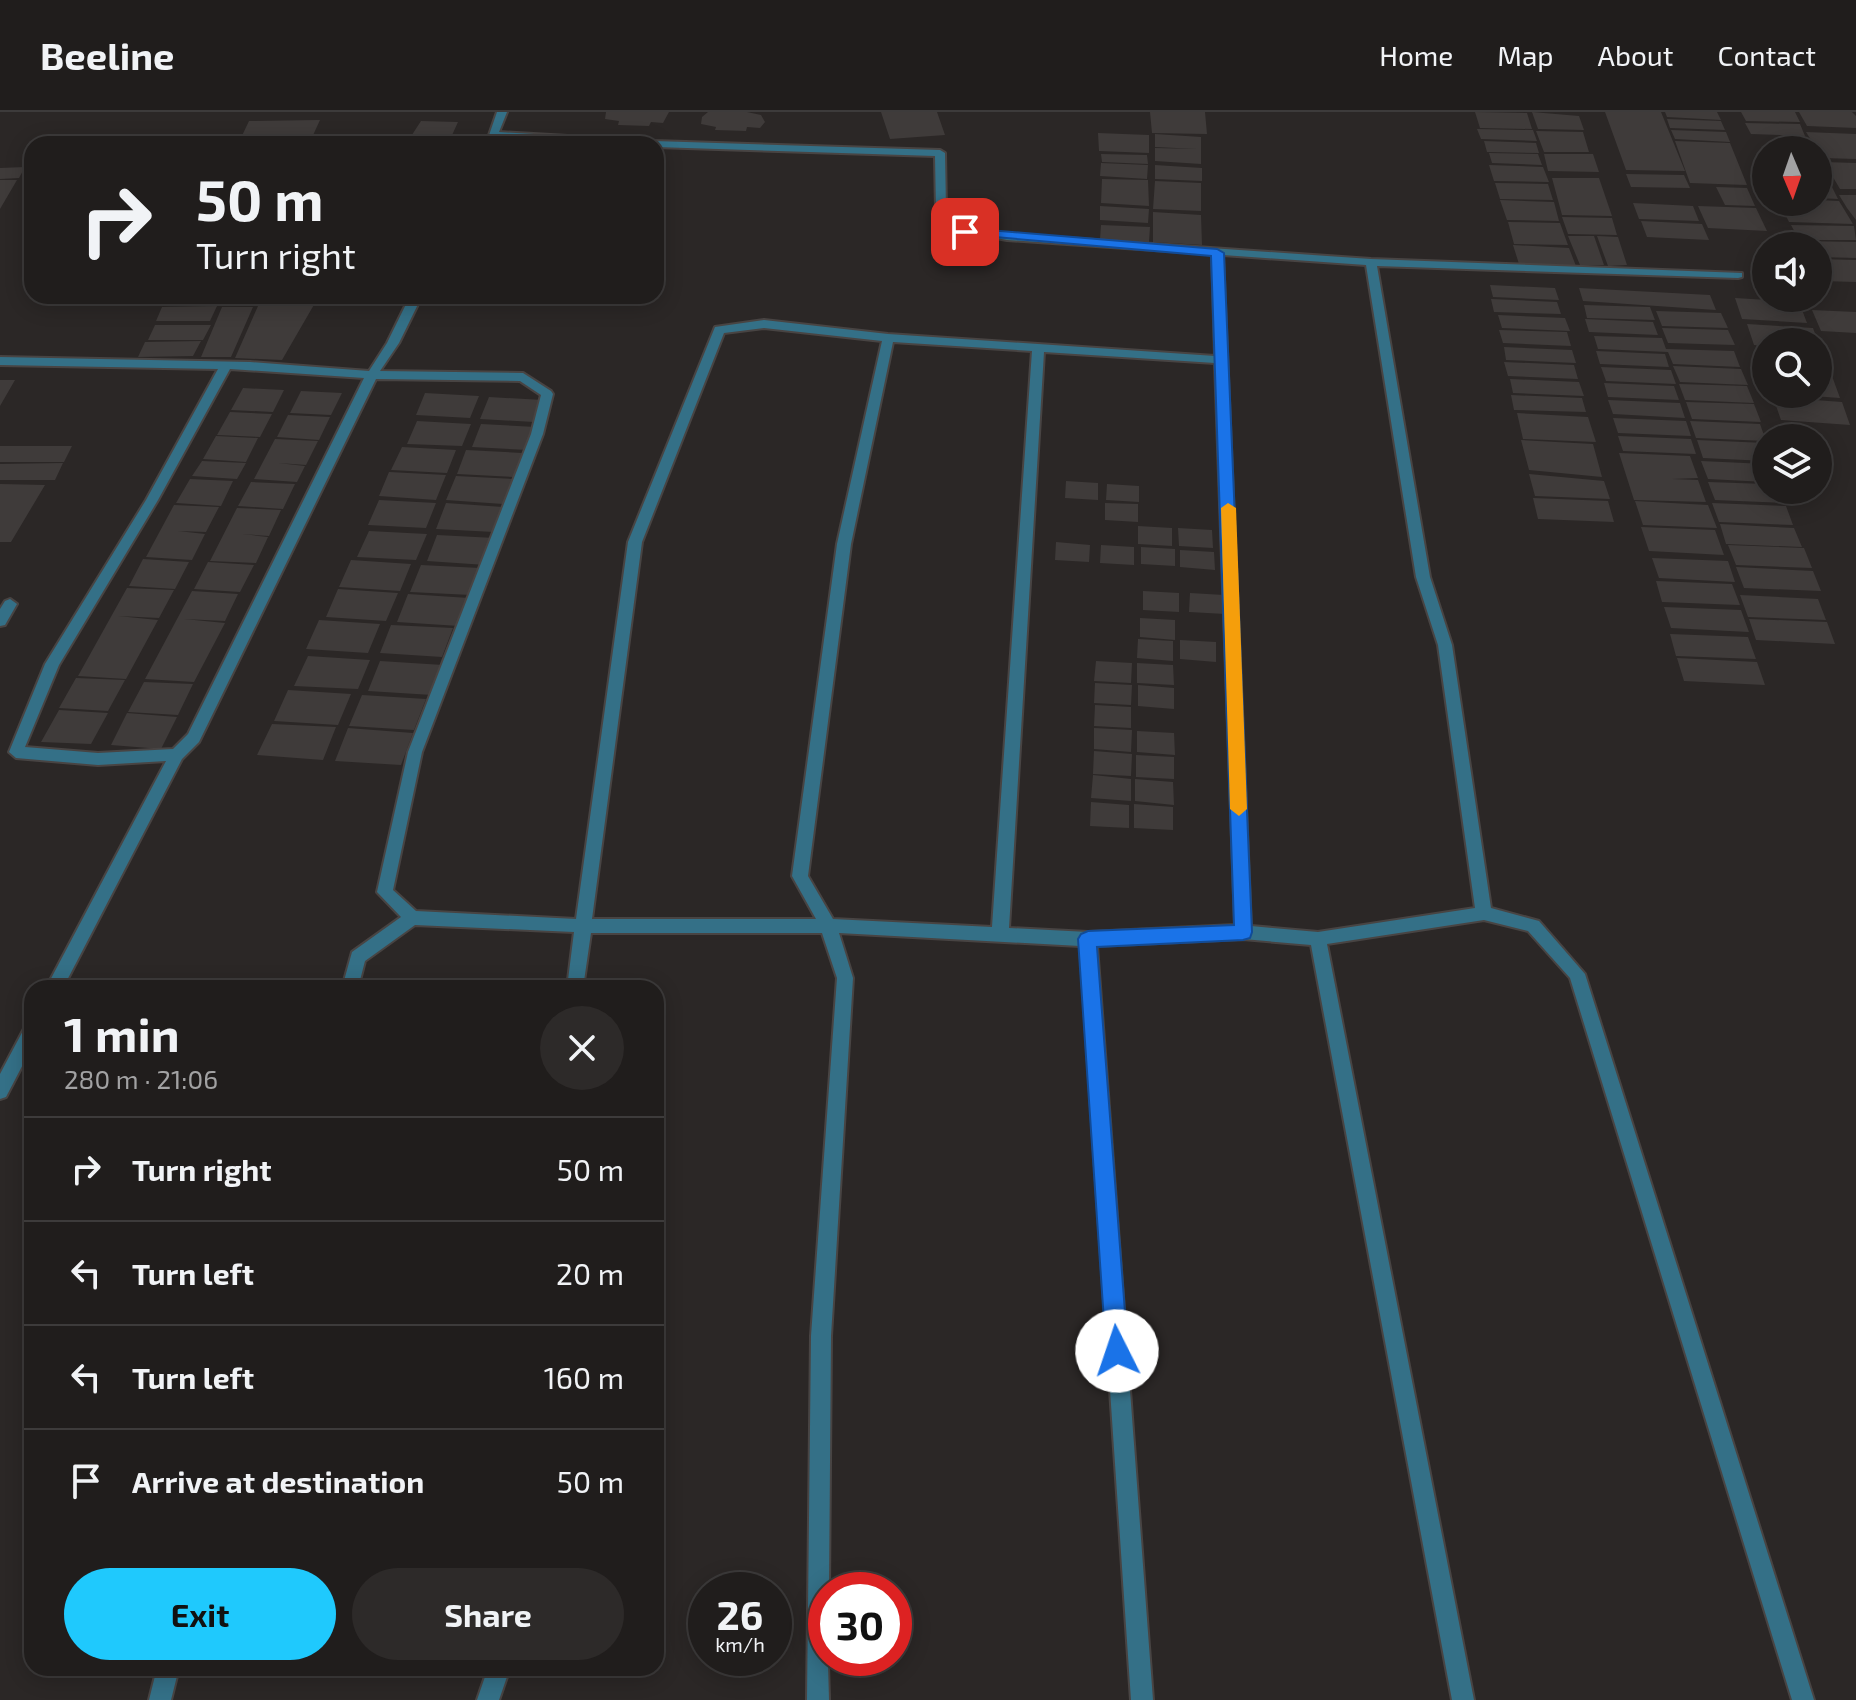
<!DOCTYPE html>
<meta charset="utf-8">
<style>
:root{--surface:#201d1c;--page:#2d2a29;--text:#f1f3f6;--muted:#a2a2a3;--line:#3d3b3b;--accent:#1fc9fd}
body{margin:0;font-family:"Exo 2",sans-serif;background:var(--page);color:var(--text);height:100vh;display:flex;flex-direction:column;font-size:30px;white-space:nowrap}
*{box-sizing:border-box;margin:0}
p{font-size:26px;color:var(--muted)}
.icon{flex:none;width:44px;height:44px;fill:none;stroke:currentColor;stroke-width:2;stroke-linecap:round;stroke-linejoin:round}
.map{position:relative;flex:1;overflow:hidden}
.sheet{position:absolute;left:24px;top:868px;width:640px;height:696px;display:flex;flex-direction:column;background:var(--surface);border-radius:24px;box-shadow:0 4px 20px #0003,0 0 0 2px var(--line)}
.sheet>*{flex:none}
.hud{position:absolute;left:24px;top:24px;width:640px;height:168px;border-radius:24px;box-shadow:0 4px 20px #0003,0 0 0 2px var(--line);background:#201d1c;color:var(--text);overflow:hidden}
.needle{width:52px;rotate:178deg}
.buttons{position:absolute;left:1752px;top:24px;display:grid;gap:16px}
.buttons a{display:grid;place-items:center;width:80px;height:80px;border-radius:50%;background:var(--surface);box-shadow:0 4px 20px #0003,0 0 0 2px var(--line);font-size:40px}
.speed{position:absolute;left:688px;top:1460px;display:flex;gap:16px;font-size:40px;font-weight:700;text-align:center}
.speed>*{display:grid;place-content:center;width:104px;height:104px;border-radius:50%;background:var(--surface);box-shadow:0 4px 20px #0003,0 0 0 2px var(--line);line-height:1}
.speed small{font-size:20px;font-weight:400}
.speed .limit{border:12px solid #d22;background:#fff;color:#111}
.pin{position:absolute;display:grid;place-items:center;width:68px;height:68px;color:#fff;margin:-34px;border-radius:16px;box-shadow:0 4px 12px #0006}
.me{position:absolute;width:88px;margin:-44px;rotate:356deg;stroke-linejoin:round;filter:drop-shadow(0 0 6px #0008)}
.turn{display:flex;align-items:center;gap:28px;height:168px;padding:0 40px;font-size:36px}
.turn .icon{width:104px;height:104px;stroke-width:2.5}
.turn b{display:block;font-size:56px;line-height:68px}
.round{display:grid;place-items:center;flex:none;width:84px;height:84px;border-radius:42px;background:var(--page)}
.headline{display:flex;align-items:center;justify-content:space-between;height:136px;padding:0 40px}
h1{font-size:48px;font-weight:700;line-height:60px}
.action{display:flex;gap:16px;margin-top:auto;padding:16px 40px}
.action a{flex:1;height:92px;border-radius:48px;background:var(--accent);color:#111;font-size:32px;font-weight:700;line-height:92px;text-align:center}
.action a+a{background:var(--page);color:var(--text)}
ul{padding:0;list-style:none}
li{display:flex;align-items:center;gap:24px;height:104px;padding:0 40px;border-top:2px solid var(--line)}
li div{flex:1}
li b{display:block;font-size:30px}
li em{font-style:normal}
header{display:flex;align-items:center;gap:48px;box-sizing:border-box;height:112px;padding:0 40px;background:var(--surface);border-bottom:2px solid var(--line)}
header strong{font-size:38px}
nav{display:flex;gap:44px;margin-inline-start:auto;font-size:28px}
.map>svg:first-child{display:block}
</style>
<header>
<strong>Beeline</strong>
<nav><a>Home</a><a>Map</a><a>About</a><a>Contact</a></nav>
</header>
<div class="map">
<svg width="1856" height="1588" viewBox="0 0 1856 1588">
<rect width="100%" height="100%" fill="#2b2726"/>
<path fill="#3f3b3a" d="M 606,0 L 669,0 L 663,11 L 651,10 L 649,14 L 618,13 L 619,9 L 605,7 Z
M 708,0 L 747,0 L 761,3 L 765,10 L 760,16 L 747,15 L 746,19 L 715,18 L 716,15 L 701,12 L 702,5 Z
M 881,0 L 937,0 L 945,23 L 890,27 Z
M 1150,0 L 1205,0 L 1207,22 L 1152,21 Z
M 1475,0 L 1527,1 L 1532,17 L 1480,16 Z
M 1532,0 L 1579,4 L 1584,18 L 1538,17 Z
M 1605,0 L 1661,0 L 1685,59 L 1626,58 Z
M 1665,0 L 1717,0 L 1721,8 L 1667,5 Z
M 1741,0 L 1795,0 L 1800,10 L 1746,9 Z
M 1799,0 L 1852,0 L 1856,4 L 1856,16 L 1807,14 Z
M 1667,7 L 1721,9 L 1725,18 L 1670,16 Z
M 320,8 L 309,32 L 238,32 L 249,9 Z
M 421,9 L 458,10 L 448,32 L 406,32 Z
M 1745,11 L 1800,12 L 1805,24 L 1751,22 Z
M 1477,17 L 1533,18 L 1537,29 L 1481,27 Z
M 1671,18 L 1726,20 L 1730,30 L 1675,27 Z
M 1536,19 L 1583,20 L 1589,40 L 1544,40 Z
M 1806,20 L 1856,22 L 1856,47 L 1822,46 Z
M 1098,21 L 1149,23 L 1149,41 L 1099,39 Z
M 1155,22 L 1201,25 L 1201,52 L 1155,49 L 1155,36 L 1197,37 L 1155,35 Z
M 1484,29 L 1536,31 L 1539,41 L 1487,40 Z
M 1675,29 L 1730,31 L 1747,73 L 1690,71 Z
M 1489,41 L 1538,42 L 1542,53 L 1492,51 Z
M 1101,42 L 1147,43 L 1148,52 L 1102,50 Z
M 1544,42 L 1593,42 L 1599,60 L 1548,59 Z
M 1824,50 L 1856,51 L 1856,77 L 1840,77 Z
M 1101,51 L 1148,53 L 1147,67 L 1100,64 Z
M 1155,53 L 1202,56 L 1202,69 L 1155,67 Z
M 1489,53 L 1543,55 L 1549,70 L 1494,69 Z
M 25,55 L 19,66 L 0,67 L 0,56 Z
M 1626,62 L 1684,63 L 1690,76 L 1631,75 Z
M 1552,66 L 1599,66 L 1612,104 L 1562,103 Z
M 1102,67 L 1148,68 L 1149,94 L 1101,91 Z
M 0,68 L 17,68 L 0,97 Z
M 1818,68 L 1829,69 L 1838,87 L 1818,86 Z
M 1155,69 L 1201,71 L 1201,99 L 1153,97 Z
M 1495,71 L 1548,72 L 1553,88 L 1500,87 Z
M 1716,75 L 1747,76 L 1755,94 L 1725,93 Z
M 1839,83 L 1856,83 L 1856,108 L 1847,96 Z
M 1500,88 L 1554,90 L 1559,109 L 1507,108 Z
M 1818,88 L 1839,89 L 1853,112 L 1789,110 L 1779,90 Z
M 1633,91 L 1693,94 L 1699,109 L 1639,107 Z
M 1100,94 L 1149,97 L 1148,111 L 1100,108 Z
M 1698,94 L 1756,96 L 1767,119 L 1708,116 Z
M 1153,100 L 1201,103 L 1202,133 L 1153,130 Z
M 1562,105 L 1612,106 L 1617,123 L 1568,122 Z
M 1641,109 L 1702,112 L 1709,128 L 1647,125 Z
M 1508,110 L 1560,111 L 1568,133 L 1514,132 Z
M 1101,113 L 1150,115 L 1149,130 L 1100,127 Z
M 1791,113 L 1854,114 L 1856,128 L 1799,128 Z
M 1568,124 L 1594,124 L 1604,153 L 1580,153 Z
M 1597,124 L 1618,125 L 1627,153 L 1608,154 Z
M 1801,129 L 1856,130 L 1856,146 L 1818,145 L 1818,134 L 1803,134 Z
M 1513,133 L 1569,136 L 1576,154 L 1519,152 Z
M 1818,147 L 1856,148 L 1856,170 L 1821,169 Z
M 1490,173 L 1555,176 L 1559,188 L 1493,185 Z
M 1579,176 L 1710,183 L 1716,198 L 1583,189 Z
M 1735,186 L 1799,190 L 1807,211 L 1742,207 Z
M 1491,187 L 1557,190 L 1561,202 L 1494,200 Z
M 297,190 L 315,191 L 282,248 L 235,246 L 258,194 L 294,194 Z
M 1584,193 L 1650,195 L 1655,208 L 1587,206 Z
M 217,194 L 210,209 L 156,209 L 162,195 Z
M 222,195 L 253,195 L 231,245 L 201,245 Z
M 1812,198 L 1856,200 L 1856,221 L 1821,219 Z
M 1656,199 L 1721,201 L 1728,216 L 1662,214 Z
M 1498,203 L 1565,206 L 1570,219 L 1502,216 Z
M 1585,207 L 1653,210 L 1658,223 L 1589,220 Z
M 1747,212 L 1813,216 L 1818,230 L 1766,230 L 1766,234 L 1754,233 Z
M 155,213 L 211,213 L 203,228 L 148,228 Z
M 1662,216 L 1728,218 L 1735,233 L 1668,231 Z
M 1499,218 L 1567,220 L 1571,234 L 1503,231 Z
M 1594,224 L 1662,226 L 1666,237 L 1734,239 L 1740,255 L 1673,252 L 1668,240 L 1598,237 Z
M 201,229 L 193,244 L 138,245 L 145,230 Z
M 1504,235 L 1572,238 L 1576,251 L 1506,248 Z
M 1596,239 L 1665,242 L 1669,255 L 1600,252 Z
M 1818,239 L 1824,239 L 1832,261 L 1818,260 Z
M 1504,250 L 1574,253 L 1578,267 L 1508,264 Z
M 1673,254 L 1741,257 L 1748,273 L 1680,270 Z
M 1601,255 L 1671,258 L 1676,272 L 1606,269 Z
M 1818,263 L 1832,264 L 1840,286 L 1812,284 L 1818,282 Z
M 1510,267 L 1579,270 L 1584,284 L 1513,281 Z
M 0,268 L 15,268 L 0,294 Z
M 1604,271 L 1674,274 L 1679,288 L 1608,285 Z
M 1679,272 L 1747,274 L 1754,291 L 1685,288 Z
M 243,276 L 284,278 L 273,300 L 231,298 Z
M 301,279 L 342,281 L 331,303 L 290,301 Z
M 425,281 L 479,284 L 470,306 L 416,303 Z
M 1511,283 L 1582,286 L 1586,300 L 1514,298 Z
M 489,285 L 543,288 L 534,310 L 480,307 Z
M 1773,285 L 1842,290 L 1850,313 L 1781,308 Z
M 1608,288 L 1680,291 L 1685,306 L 1613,302 Z
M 1686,290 L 1754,292 L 1761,310 L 1692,307 Z
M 230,300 L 272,302 L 260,325 L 217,323 Z
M 1517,301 L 1588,305 L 1596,330 L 1523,327 Z
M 288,303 L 330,305 L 319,328 L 277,325 Z
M 1613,306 L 1686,309 L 1691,324 L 1618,321 Z
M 417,309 L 471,312 L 462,334 L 407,332 Z
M 1690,309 L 1760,312 L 1766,329 L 1696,326 Z
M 481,312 L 536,315 L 528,338 L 472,335 Z
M 216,324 L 258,326 L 246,350 L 203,347 Z
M 1618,324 L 1691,327 L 1696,342 L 1623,339 Z
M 275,327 L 318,329 L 306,353 L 278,351 L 305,354 L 297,370 L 254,367 Z
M 1521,328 L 1593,332 L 1602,365 L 1529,358 Z
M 1697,328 L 1766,331 L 1766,349 L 1703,346 Z
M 0,334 L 72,334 L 64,350 L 0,350 Z
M 402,335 L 456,338 L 447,361 L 391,358 Z
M 466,338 L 522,341 L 514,365 L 457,362 Z
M 1619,341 L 1690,344 L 1698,366 L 1672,367 L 1698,368 L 1706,390 L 1634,388 Z
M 202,349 L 246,351 L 237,367 L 192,364 Z
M 1701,349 L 1766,352 L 1766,370 L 1708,367 Z
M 63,351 L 55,368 L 0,368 L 0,352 Z
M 389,360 L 446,363 L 436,388 L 379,384 Z
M 1529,362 L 1604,369 L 1610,387 L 1535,384 Z
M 456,364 L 513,367 L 503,392 L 446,388 Z
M 190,367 L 233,369 L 221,394 L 176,391 Z
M 1066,369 L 1098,371 L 1098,388 L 1065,386 Z
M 251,370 L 295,372 L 283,397 L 238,394 Z
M 1708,370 L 1766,372 L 1766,378 L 1783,378 L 1788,391 L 1715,388 Z
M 0,372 L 45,373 L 11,430 L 0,430 Z
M 1107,372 L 1139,374 L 1139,390 L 1106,388 Z
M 1533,386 L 1608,389 L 1614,410 L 1538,407 Z
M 379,388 L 436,391 L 426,416 L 368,413 Z
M 1635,389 L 1708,393 L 1717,416 L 1643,413 Z
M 446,391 L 503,395 L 494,420 L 436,417 Z
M 1105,391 L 1138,392 L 1138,410 L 1105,408 Z
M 1712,391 L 1786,394 L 1793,413 L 1719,410 Z
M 174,393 L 219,395 L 206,420 L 178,419 L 205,422 L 192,448 L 146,445 Z
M 237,396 L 281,398 L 269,424 L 242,422 L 268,425 L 256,451 L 210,449 Z
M 1720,412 L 1794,416 L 1802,435 L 1726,432 Z
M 1138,414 L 1172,416 L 1172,434 L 1138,432 Z
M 1641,415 L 1715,418 L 1724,443 L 1649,439 Z
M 1178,416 L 1212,418 L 1213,436 L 1179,434 Z
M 369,419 L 427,422 L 416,448 L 357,445 Z
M 437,423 L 495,426 L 486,453 L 427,449 Z
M 1056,430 L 1090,433 L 1089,450 L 1055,448 Z
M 1101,433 L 1134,435 L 1134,453 L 1100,451 Z
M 1728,433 L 1804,436 L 1812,456 L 1736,453 Z
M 1141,435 L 1175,437 L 1175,454 L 1141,452 Z
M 1180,438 L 1214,440 L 1215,458 L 1180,455 Z
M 1652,446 L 1728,449 L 1735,470 L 1659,466 Z
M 143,447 L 189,450 L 175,477 L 129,474 Z
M 351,448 L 411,452 L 400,479 L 339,475 Z
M 208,450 L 254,453 L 240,480 L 194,477 Z
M 421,453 L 480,456 L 471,483 L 410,480 Z
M 1736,455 L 1813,459 L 1821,479 L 1744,476 Z
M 1656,469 L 1732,472 L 1740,493 L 1662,490 Z
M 127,476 L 174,478 L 159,506 L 118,504 L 158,508 L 126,567 L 78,564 Z
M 338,477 L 398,481 L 386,509 L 326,505 Z
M 192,479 L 238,482 L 225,509 L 184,507 L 225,511 L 194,570 L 145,567 Z
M 1143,479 L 1179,481 L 1179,500 L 1143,498 Z
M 1190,481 L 1224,483 L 1225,502 L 1189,500 Z
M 408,482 L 469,486 L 459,514 L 397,510 Z
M 1740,483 L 1818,487 L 1826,508 L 1748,505 Z
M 1664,495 L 1741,498 L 1749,520 L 1671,516 Z
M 1140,506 L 1175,508 L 1175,528 L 1140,525 Z
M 1749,507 L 1827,510 L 1835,532 L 1756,528 Z
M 319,508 L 380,512 L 368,541 L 306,537 Z
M 391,513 L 453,516 L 442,545 L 380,541 Z
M 1670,522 L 1748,525 L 1756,547 L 1676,544 Z
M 1138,527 L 1173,529 L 1173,549 L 1137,546 Z
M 1180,528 L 1216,530 L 1216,550 L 1180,547 Z
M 308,544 L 370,548 L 358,577 L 294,574 Z
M 1677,546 L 1757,550 L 1765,573 L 1684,569 Z
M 380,549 L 443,553 L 432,583 L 368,579 Z
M 1096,549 L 1132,551 L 1131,571 L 1094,569 Z
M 1137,551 L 1173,553 L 1174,573 L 1137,571 Z
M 76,566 L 125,568 L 108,599 L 59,596 Z
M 144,570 L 193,572 L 178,603 L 128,600 Z
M 1095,571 L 1132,573 L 1131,593 L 1094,591 Z
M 1138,573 L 1174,576 L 1174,597 L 1138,594 Z
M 288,578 L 351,582 L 338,613 L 274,609 Z
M 362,583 L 426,587 L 414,618 L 349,614 Z
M 1095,593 L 1131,595 L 1131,616 L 1094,614 Z
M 59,598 L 108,601 L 91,632 L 41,630 Z
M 127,601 L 177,605 L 161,637 L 111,633 Z
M 272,612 L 336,615 L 323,648 L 257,643 Z
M 348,616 L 413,621 L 401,653 L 335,649 Z
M 1094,616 L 1132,618 L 1131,640 L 1094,637 Z
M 1137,619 L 1174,621 L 1175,643 L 1137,640 Z
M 1094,639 L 1132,642 L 1131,664 L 1093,662 Z
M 1136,643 L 1174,645 L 1174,667 L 1136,665 Z
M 1093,663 L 1131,667 L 1131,689 L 1091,686 Z
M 1135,667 L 1173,670 L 1174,693 L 1135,689 Z
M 1091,690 L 1129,693 L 1129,716 L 1090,714 Z
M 1134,692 L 1173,695 L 1173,718 L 1134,716 Z"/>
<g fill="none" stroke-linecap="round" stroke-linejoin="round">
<defs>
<path id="street" d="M 497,0 L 507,0 L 499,20 L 654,29 L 940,38 L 945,41 L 946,98 L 955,112 L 1007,122 L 1371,147 L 1742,161 L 1742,165 L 1738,166 L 1377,154 L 1430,465 L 1452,533 L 1491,796 L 1539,809 L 1585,862 L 1814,1588 L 1792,1588 L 1570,866 L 1528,819 L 1484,808 L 1327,832 L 1474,1588 L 1452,1588 L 1311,833 L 1243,827 L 1097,834 L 1153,1588 L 1131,1588 L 1080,834 L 839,821 L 853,866 L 831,1224 L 829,1478 L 826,1478 L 829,1588 L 807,1588 L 811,1224 L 837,866 L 822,821 L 591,821 L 583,876 L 567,876 L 574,820 L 415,813 L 365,849 L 358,876 L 342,876 L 352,840 L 401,805 L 377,780 L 408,640 L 531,322 L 541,283 L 520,269 L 376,267 L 199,630 L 182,647 L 63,876 L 46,876 L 166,649 L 98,653 L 16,646 L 9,640 L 45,552 L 146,388 L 218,257 L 0,253 L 0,245 L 250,250 L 369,259 L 387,231 L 410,184 L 422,184 L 399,231 L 380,259 L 523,261 L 551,279 L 553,282 L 543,322 L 422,640 L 393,778 L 416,799 L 576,807 L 628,430 L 715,215 L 764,208 L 888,222 L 1215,244 L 1212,142 L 1007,128 L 947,117 L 936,98 L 935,44 L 656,35 L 656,32 L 598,32 L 497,26 L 494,32 L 486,32 ZM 1223,143 L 1366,153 L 1416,465 L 1438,533 L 1475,796 L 1318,820 L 1251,814 ZM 764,216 L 882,229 L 837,432 L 792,764 L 816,807 L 592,807 L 642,430 L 724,221 ZM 893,230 L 1032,239 L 992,815 L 833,807 L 808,764 L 851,432 ZM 1044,240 L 1215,251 L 1235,813 L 1088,820 L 1009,816 ZM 230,257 L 364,266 L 188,622 L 173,637 L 98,641 L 25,635 L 59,553 L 158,388 Z
M 10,487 L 17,492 L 5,513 L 0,514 L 0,497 L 5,489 Z
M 32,910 L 32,935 L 6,985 L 0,987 L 0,962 L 26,913 Z
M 157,1556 L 179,1556 L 171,1588 L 149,1588 Z
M 488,1556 L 510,1556 L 499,1588 L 477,1588 Z"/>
</defs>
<use href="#street" stroke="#484443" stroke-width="4"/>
<use href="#street" fill="#347087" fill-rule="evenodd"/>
</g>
<path fill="#1a73e8" stroke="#114b97" stroke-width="2" d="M 965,116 L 1217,137 L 1224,141 L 1252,820 L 1250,826 L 1243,828 L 1097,835 L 1128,1239 L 1125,1247 L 1117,1250 L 1109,1247 L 1106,1239 L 1078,827 L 1081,822 L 1088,819 L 1234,813 L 1211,144 L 960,122 L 960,117 Z"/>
<path fill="#f59e0b" d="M 1228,391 L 1236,396 L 1247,697 L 1239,704 L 1230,697 L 1221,396 Z"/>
</svg>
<div class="buttons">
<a><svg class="needle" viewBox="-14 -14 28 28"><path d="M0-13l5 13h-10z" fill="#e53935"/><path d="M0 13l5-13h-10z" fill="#a2a2a3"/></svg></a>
<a><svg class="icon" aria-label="sound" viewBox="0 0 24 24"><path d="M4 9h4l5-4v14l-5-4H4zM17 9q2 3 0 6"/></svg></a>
<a><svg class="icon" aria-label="search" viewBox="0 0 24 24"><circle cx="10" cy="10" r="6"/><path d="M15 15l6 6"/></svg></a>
<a><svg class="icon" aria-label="layers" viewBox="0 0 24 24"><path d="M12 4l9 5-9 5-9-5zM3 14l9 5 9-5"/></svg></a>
</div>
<div class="speed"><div>26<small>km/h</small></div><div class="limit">30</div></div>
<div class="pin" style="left:965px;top:120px;background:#d93025"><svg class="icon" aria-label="arrive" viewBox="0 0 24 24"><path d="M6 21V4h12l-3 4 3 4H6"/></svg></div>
<svg class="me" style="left:1117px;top:1239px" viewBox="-20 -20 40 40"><circle r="19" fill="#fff"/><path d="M0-13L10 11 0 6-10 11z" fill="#1a73e8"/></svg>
<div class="hud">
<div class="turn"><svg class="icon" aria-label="right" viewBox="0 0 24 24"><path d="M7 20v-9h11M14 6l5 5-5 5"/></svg><div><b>50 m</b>Turn right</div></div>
</div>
<section class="sheet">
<div class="headline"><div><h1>1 min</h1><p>280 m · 21:06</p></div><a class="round"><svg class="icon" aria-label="close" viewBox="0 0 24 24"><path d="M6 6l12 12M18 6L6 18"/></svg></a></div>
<ul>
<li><svg class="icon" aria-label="right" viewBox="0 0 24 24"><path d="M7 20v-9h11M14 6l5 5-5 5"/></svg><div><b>Turn right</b></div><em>50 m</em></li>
<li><svg class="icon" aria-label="left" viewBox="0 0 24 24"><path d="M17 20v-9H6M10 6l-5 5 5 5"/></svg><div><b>Turn left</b></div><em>20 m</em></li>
<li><svg class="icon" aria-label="left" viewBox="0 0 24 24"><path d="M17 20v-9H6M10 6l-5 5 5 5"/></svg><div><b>Turn left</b></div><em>160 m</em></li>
<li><svg class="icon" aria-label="arrive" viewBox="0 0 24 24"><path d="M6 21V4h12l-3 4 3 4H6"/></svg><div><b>Arrive at destination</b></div><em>50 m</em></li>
</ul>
<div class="action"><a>Exit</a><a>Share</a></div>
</section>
</div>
